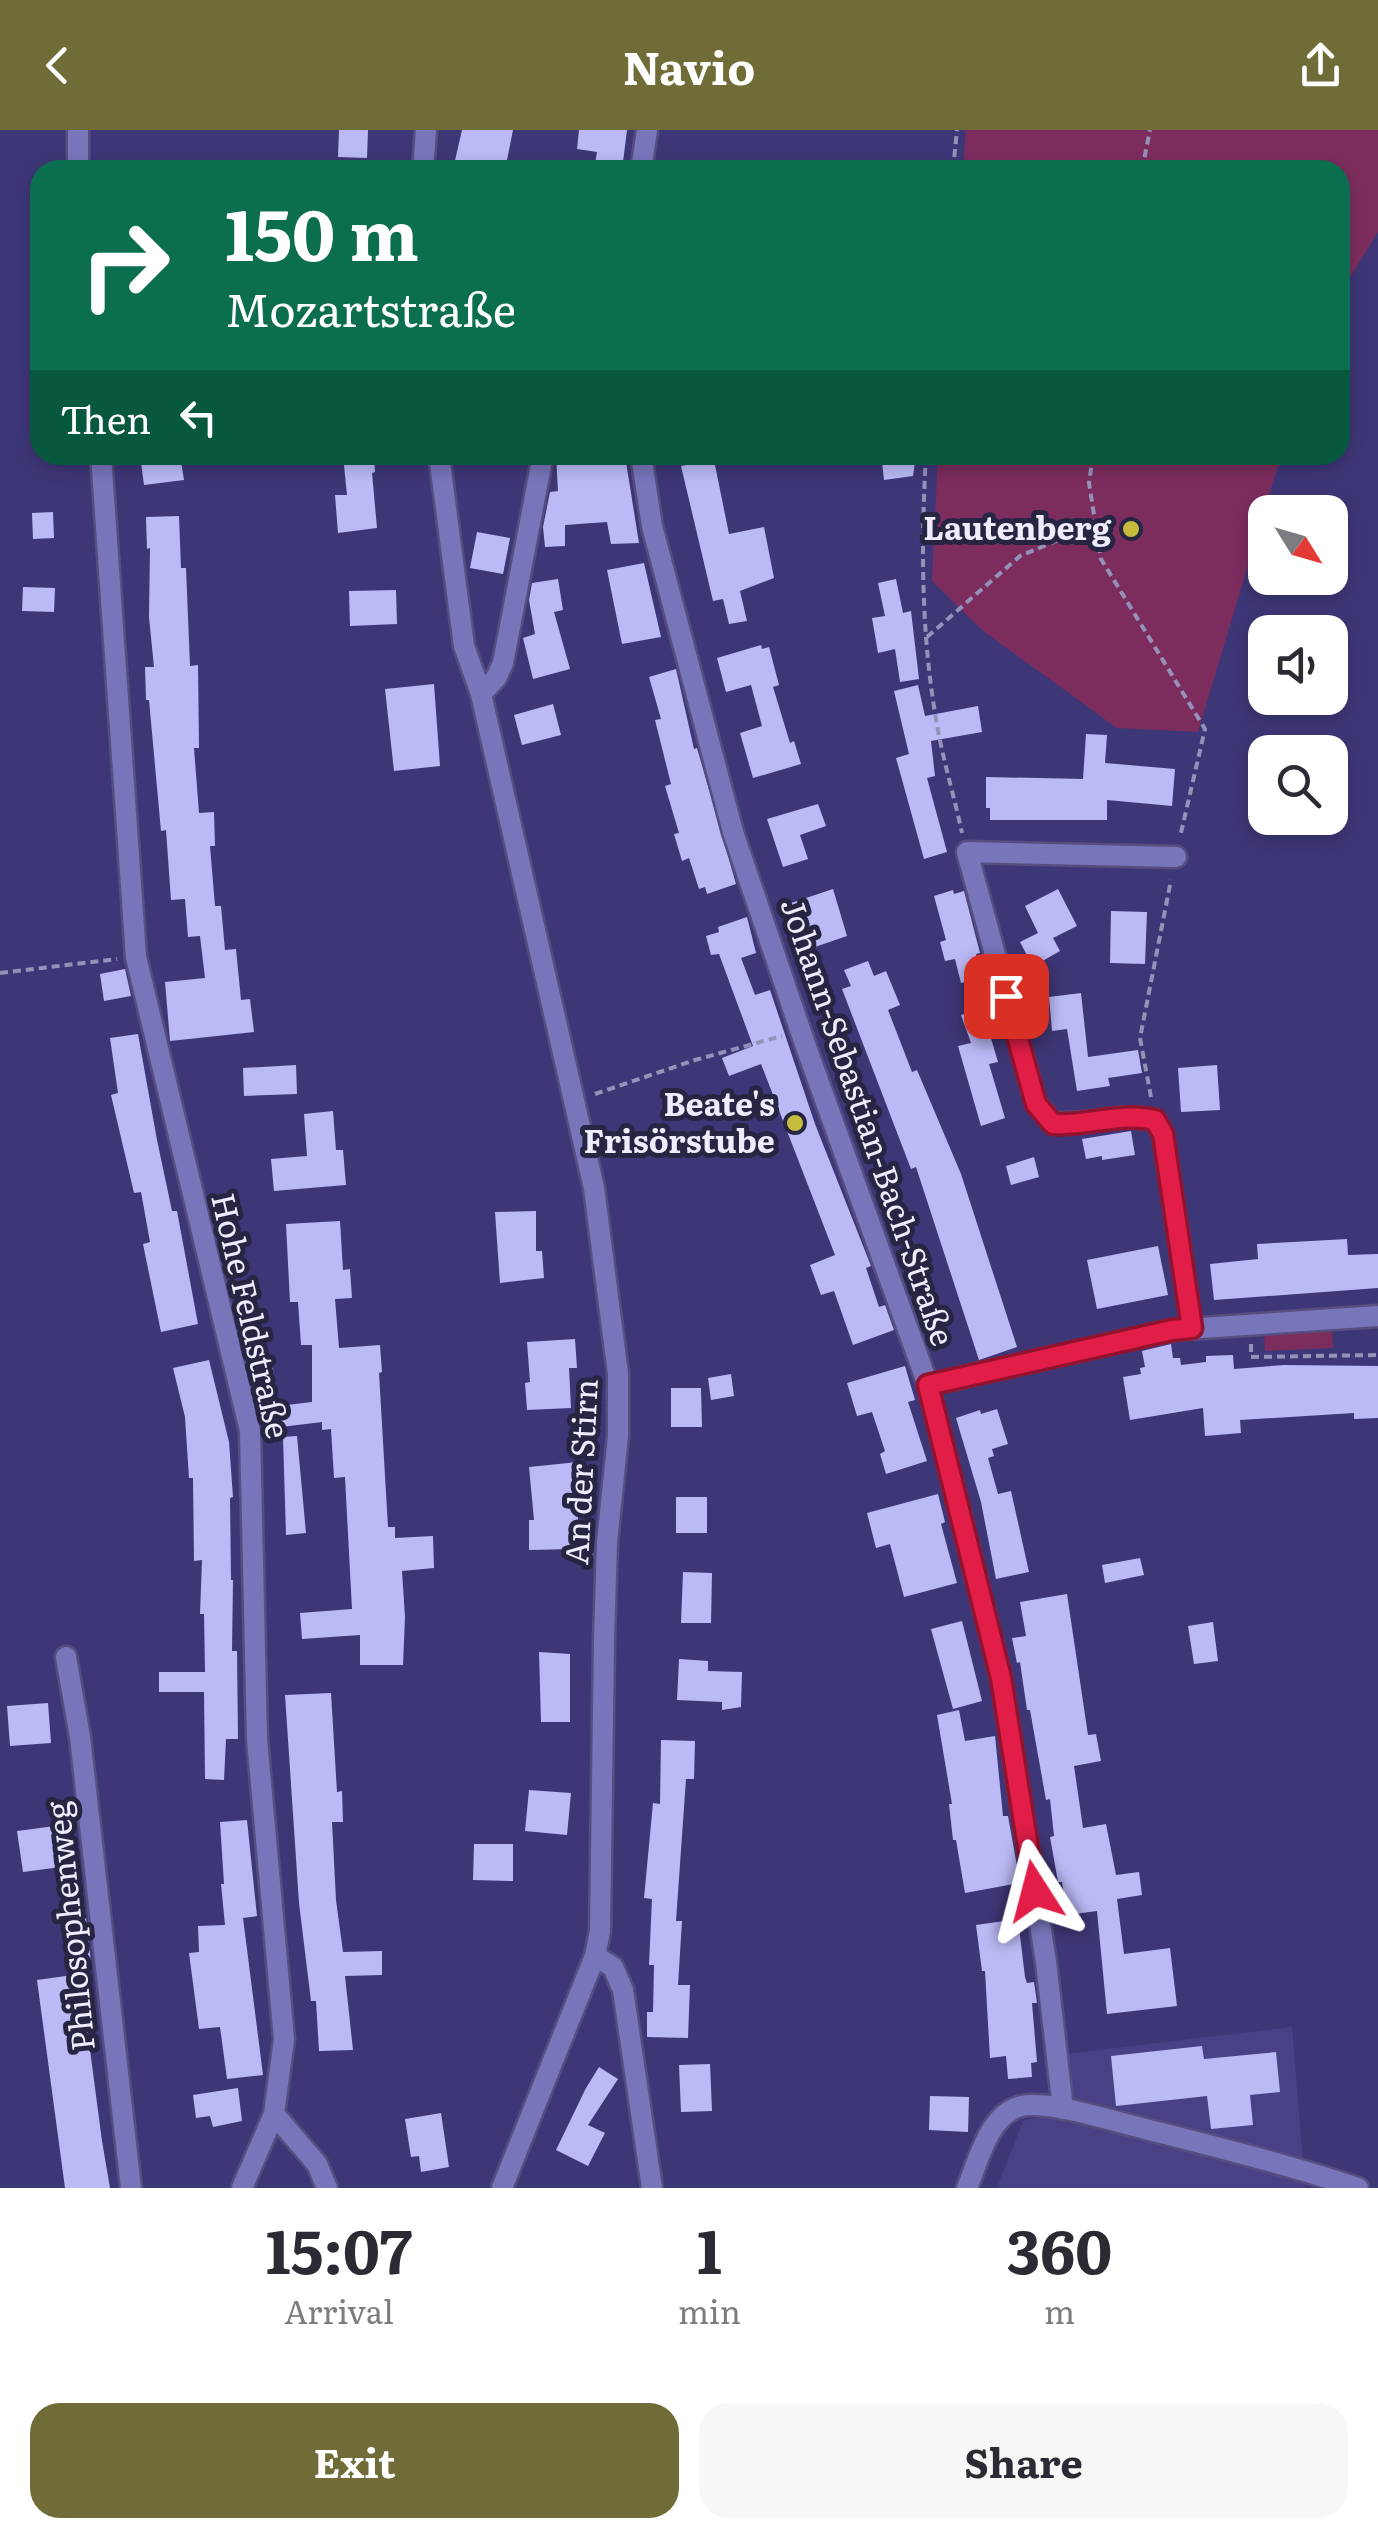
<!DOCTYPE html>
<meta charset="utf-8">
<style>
:root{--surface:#fff;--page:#f7f7f7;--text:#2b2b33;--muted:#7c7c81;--accent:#706c38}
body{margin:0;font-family:Literata,serif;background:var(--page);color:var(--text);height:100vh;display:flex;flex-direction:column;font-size:38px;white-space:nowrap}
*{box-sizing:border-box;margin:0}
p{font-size:32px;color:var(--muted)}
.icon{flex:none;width:55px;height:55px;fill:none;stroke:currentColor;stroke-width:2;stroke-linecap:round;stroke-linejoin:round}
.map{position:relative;height:2058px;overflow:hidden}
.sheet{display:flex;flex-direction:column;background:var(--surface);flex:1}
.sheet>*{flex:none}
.top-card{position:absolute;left:30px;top:30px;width:1320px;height:305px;border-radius:30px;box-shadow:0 5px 15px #0003;background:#0b6e4f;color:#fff;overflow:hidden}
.needle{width:65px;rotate:127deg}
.controls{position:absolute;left:1248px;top:365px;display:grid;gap:20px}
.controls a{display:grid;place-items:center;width:100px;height:100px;border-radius:20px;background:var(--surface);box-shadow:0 5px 15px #0003;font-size:50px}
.pin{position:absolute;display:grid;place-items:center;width:85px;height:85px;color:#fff;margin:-42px;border-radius:20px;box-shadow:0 5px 15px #0006}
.me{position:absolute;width:110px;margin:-55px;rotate:351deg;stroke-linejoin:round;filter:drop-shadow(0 0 8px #0008)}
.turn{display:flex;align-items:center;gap:35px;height:210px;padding:0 30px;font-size:45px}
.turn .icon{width:130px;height:130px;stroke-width:2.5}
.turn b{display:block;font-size:70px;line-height:85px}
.then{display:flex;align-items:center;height:95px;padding:0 30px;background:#0003;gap:20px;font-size:38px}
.eta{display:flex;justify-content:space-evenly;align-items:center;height:170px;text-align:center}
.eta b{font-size:60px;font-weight:700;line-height:70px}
.action{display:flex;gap:20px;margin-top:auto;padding:20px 30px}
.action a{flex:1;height:115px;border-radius:30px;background:var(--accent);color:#fff;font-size:40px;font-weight:700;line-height:115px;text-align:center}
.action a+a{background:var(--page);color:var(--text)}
header{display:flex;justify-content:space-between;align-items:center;height:130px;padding:0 30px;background:var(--accent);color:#fff;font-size:45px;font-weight:700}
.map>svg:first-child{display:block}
</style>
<header><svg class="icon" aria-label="back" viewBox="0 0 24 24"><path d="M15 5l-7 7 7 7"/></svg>Navio<svg class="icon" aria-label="share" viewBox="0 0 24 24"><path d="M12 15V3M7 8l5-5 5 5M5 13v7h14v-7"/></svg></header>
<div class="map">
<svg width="1378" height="2058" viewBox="0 0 1378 2058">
<rect width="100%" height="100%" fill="#3e3777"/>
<path fill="#484186" d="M 1292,1897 L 1305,2058 L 997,2058 L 1023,1991 L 1048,1984 L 1065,1924 Z"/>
<path fill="#7c2d5e" d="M 966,0 L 1378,0 L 1378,102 L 1340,163 L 1340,40 L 963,40 Z
M 938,325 L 1281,325 L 1198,602 L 1117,598 L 982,500 L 932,451 Z
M 1332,1197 L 1333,1218 L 1265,1221 L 1264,1200 Z"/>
<path fill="#bbbaf6" d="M 339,0 L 368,0 L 367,28 L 338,27 Z
M 462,0 L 513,0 L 505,40 L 463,40 L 464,37 L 454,35 Z
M 579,0 L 627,0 L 622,40 L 594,40 L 597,22 L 577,19 Z
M 140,325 L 180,325 L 184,350 L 144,355 Z
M 343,325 L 374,325 L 375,342 L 372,343 L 377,398 L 338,403 L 335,365 L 347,365 Z
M 556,325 L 577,325 L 578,335 L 620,328 L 621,333 L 626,332 L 639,413 L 611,414 L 607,392 L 565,395 L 565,416 L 545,417 L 543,397 L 550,362 L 558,361 Z
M 916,325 L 913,346 L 884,350 L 882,332 Z
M 714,330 L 729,404 L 764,397 L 774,448 L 740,461 L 747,491 L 729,494 L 723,469 L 713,471 L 681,336 Z
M 53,382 L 54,408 L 33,409 L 32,383 Z
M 179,386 L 181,438 L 186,438 L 190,536 L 198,535 L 199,618 L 194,618 L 199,683 L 214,682 L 215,716 L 210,716 L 215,776 L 221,776 L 225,820 L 236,819 L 241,870 L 250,869 L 254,902 L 170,911 L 165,852 L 205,848 L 200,806 L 188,807 L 185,769 L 171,770 L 166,700 L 161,701 L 149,570 L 146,570 L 145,537 L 154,537 L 149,487 L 150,418 L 147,419 L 146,387 Z
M 477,402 L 510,408 L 503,444 L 470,438 Z
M 644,433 L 661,507 L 622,514 L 607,440 Z
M 558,449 L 563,480 L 554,482 L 570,539 L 533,549 L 523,508 L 535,504 L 529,470 L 532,453 Z
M 896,449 L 903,483 L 911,481 L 919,549 L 900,552 L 895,519 L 878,523 L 872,488 L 885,486 L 878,453 Z
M 23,457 L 55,458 L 54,482 L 22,481 Z
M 396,460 L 397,494 L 350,496 L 349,461 Z
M 761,515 L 762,519 L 769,517 L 779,555 L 773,557 L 790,613 L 794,611 L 801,634 L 753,648 L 740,603 L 762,596 L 751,555 L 726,562 L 717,528 Z
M 676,539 L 694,619 L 697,618 L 736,754 L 707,764 L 705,757 L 699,759 L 689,728 L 682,731 L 674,704 L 679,703 L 665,656 L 671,654 L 655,590 L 661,589 L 649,547 Z
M 434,554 L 440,636 L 394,641 L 385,559 Z
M 918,555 L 925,586 L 978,576 L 982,602 L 931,611 L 935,646 L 927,648 L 947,722 L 924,729 L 896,628 L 909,624 L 894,561 Z
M 553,574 L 561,605 L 522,615 L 514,585 Z
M 1086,604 L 1107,605 L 1105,633 L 1175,639 L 1172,676 L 1107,670 L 1107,690 L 990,690 L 990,678 L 986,678 L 986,647 L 1083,649 Z
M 818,674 L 826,696 L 800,705 L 808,729 L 783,737 L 767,689 Z
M 833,759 L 847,806 L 806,820 L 791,773 Z
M 1058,759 L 1077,796 L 1053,808 L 1060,821 L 1039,833 L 1031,833 L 1020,812 L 1038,803 L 1025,776 Z
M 953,760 L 954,764 L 964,761 L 980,823 L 976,824 L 982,848 L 961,853 L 955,829 L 945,831 L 940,812 L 946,810 L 934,766 Z
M 1111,781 L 1147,782 L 1145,834 L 1110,833 Z
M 747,787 L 756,823 L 741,828 L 755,865 L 770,860 L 815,994 L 871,1136 L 866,1138 L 879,1177 L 885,1175 L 894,1200 L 853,1215 L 834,1161 L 821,1165 L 810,1135 L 835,1125 L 761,934 L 729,946 L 722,928 L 753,916 L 719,824 L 711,825 L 706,806 L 719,802 L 718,797 Z
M 868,831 L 874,846 L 886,841 L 900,875 L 888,880 L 912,942 L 917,940 L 961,1044 L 1017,1217 L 979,1230 L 916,1037 L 911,1039 L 842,859 L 851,856 L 844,840 Z
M 125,839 L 131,866 L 104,871 L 100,844 Z
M 1081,863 L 1088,927 L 1138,920 L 1142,943 L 1108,948 L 1110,956 L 1077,961 L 1067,899 L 1052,901 L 1049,867 Z
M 982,878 L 998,932 L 989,934 L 1005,988 L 981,996 L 958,916 L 971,913 L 961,885 Z
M 138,904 L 157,1010 L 172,1081 L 177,1081 L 198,1194 L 161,1202 L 143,1114 L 150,1112 L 141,1062 L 134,1063 L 111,965 L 118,963 L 110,908 Z
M 296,935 L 297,964 L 244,966 L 243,938 Z
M 1217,935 L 1220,980 L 1181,982 L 1178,938 Z
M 333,981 L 336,1020 L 343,1020 L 346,1055 L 274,1061 L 271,1029 L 307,1026 L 304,984 Z
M 1131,1001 L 1135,1025 L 1102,1030 L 1102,1026 L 1086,1029 L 1082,1009 Z
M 1034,1027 L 1039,1047 L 1011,1055 L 1006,1036 Z
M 536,1081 L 536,1121 L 542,1121 L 544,1148 L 500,1153 L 495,1082 Z
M 340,1091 L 343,1140 L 350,1139 L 352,1168 L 335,1169 L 339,1218 L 380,1215 L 382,1242 L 379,1243 L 388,1397 L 395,1397 L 395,1408 L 433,1406 L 434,1438 L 402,1441 L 405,1487 L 403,1535 L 360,1535 L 360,1505 L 302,1509 L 300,1483 L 352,1479 L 345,1347 L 334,1348 L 331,1299 L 322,1300 L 322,1292 L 273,1298 L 270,1277 L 312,1272 L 312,1215 L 301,1215 L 298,1172 L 290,1172 L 286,1094 Z
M 1347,1109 L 1348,1125 L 1378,1124 L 1378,1158 L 1214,1170 L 1210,1134 L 1258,1129 L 1257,1114 Z
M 1158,1116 L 1168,1165 L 1097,1179 L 1087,1130 Z
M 575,1209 L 577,1238 L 569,1238 L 571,1278 L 527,1280 L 525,1253 L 530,1252 L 527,1212 Z
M 1171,1214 L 1173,1228 L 1180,1228 L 1181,1235 L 1206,1232 L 1206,1226 L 1233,1225 L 1234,1239 L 1284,1235 L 1378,1236 L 1378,1288 L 1354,1289 L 1354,1283 L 1240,1290 L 1241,1303 L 1205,1306 L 1203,1278 L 1130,1290 L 1123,1247 L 1141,1244 L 1140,1238 L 1145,1237 L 1142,1221 Z
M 209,1230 L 229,1312 L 233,1367 L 230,1368 L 231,1450 L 233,1450 L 232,1521 L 237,1521 L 238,1609 L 226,1609 L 224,1650 L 205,1649 L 204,1562 L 159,1562 L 159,1542 L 205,1542 L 204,1484 L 200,1484 L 202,1430 L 194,1431 L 193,1348 L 189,1348 L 185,1287 L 173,1238 Z
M 905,1236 L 915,1270 L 908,1272 L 927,1331 L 886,1344 L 880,1324 L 885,1321 L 872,1282 L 857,1286 L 847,1253 Z
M 273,1238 L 276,1269 L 257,1270 L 252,1240 Z
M 731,1244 L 734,1266 L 711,1270 L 708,1248 Z
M 671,1258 L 701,1258 L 702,1297 L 671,1297 Z
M 997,1279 L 1008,1314 L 992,1319 L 994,1326 L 988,1328 L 998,1364 L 1011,1361 L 1029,1442 L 996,1449 L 981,1372 L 956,1288 L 980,1280 L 981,1284 Z
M 297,1306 L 306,1403 L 286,1405 L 283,1307 Z
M 578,1332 L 581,1371 L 578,1372 L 578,1407 L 594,1407 L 593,1429 L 572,1430 L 572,1419 L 529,1420 L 529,1390 L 534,1390 L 529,1337 Z
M 938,1364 L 945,1392 L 941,1394 L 957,1453 L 904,1467 L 890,1414 L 876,1418 L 867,1383 Z
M 676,1367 L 707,1367 L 707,1403 L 676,1403 Z
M 1140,1428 L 1144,1445 L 1105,1453 L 1102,1435 Z
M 683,1442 L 712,1443 L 711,1493 L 681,1493 Z
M 1067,1464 L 1088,1605 L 1096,1604 L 1101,1631 L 1074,1636 L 1083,1698 L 1106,1694 L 1116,1745 L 1139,1742 L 1142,1765 L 1117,1769 L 1124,1824 L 1170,1818 L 1177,1876 L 1107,1884 L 1097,1781 L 1067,1785 L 1062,1752 L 1058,1752 L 1050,1707 L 1054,1706 L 1050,1669 L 1046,1670 L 1030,1580 L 1027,1580 L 1020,1532 L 1017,1533 L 1012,1508 L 1026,1506 L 1020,1472 Z
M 962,1491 L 982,1571 L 953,1579 L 931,1499 Z
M 1213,1492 L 1218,1531 L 1194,1534 L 1188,1496 Z
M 539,1522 L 570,1524 L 570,1592 L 541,1592 Z
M 679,1529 L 708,1531 L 708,1541 L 742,1542 L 741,1577 L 722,1580 L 722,1572 L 677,1570 Z
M 331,1563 L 337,1662 L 342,1661 L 343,1692 L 332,1692 L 336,1770 L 343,1822 L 382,1821 L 382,1845 L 345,1846 L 353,1920 L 319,1921 L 316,1871 L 311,1871 L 299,1773 L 285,1565 Z
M 48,1573 L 51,1613 L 10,1616 L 7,1576 Z
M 959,1580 L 965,1611 L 995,1606 L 1003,1686 L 1008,1686 L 1020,1753 L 965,1763 L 956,1710 L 953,1710 L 949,1674 L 952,1674 L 937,1585 Z
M 661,1610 L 695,1611 L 694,1649 L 686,1649 L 676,1791 L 682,1791 L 678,1855 L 690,1855 L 688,1908 L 647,1907 L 647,1882 L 653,1882 L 654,1835 L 649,1835 L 652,1769 L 644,1768 L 653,1673 L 660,1674 Z
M 529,1660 L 571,1663 L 567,1705 L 525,1701 Z
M 247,1690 L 257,1786 L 243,1788 L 263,1945 L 227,1949 L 220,1897 L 199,1899 L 189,1823 L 199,1822 L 198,1796 L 225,1795 L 221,1754 L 224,1754 L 220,1692 Z
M 55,1696 L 61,1737 L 23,1742 L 17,1701 Z
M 474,1714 L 513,1714 L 513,1751 L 473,1750 Z
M 84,1769 L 91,1833 L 70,1835 L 63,1771 Z
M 1018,1789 L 1025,1847 L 1027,1853 L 1034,1852 L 1037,1873 L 1032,1873 L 1037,1932 L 1031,1933 L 1032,1947 L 1008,1949 L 1006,1926 L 990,1928 L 985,1841 L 982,1841 L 976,1795 Z
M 80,1844 L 102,2011 L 110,2058 L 65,2058 L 37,1850 Z
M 1202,1916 L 1204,1929 L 1276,1922 L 1280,1962 L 1250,1965 L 1253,1995 L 1211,1999 L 1207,1966 L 1116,1976 L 1111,1926 Z
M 710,1934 L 712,1981 L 681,1982 L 679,1935 Z
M 599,1937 L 618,1949 L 588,1995 L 605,2003 L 588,2036 L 556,2020 L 586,1958 Z
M 238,1958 L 242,1991 L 213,1997 L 210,1986 L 196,1988 L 193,1965 Z
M 930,1966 L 969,1967 L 968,2002 L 929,2000 Z
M 441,1983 L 449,2037 L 421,2042 L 419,2026 L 411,2027 L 405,1989 Z"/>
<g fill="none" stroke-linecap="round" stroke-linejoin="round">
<defs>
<path id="minor" d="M 78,0 L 78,40
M 423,40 L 426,0
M 641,40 L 647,0
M 101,325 L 136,827 L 250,1301 L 257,1609 L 284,1909 L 274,1984 L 242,2058
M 439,325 L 464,516 L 481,564 L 594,1058 L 618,1244 L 618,1306 L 607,1412 L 604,1511 L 600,1801 L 595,1826 L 502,2058
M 641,325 L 652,396 L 733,702 L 806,917 L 928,1255 L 1001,1548 L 1046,1832 L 1063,1979
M 481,564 L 496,548 L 503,533 L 543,325
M 1176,727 L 967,722 L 1036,974 L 1053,993 C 1087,996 1121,982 1155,990 L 1163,1004 L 1192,1198
M 928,1255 L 1172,1200 L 1378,1186
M 66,1527 L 80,1607 L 131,2058
M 595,1826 L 613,1837 L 623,1860 L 652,2058
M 274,1984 L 317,2034 L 327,2058
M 967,2058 C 978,2032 988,1987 1018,1977 C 1043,1968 1111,1991 1138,1997 C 1212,2016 1286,2034 1358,2058"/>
</defs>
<use href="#minor" stroke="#564e80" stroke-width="25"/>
<path stroke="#9592ba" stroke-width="4" stroke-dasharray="8 5" stroke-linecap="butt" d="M 953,40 L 957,0
M 1142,40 L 1150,0
M 926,325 C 921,413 921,502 936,589 C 942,627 954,665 962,703
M 1093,325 L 1089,353 L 1101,429 L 1205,599 L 1180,707
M 927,507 L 1020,426 L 1095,395
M 0,843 L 117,829
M 595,964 L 695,930 L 782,906
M 1151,967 L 1140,908 L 1171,750
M 1251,1214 L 1251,1227 L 1378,1225"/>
<use href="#minor" stroke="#7875bb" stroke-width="20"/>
</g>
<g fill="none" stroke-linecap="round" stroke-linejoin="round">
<defs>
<path id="route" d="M 1006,866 L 1036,974 L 1053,994 C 1087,996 1121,982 1155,990 L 1163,1004 L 1192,1198 L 1172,1200 L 928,1255 L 1001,1548 L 1035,1761"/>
</defs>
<use href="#route" stroke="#92132f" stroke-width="25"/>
<use href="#route" stroke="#e11d48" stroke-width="18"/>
</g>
<g fill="#c5bc3d" stroke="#262542" stroke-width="4">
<circle cx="1131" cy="399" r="10"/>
<circle cx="795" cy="993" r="10"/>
</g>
<g text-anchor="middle" stroke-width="10" stroke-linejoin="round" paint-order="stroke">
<g font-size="32" font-weight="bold" fill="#ededfd" stroke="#262542" text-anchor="end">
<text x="1111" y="410">Lautenberg</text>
<text x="775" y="986">Beate's<tspan x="775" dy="37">Frisörstube</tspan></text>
</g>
<g font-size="32" fill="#ededfd" stroke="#262542">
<text transform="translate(867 992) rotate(71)" y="11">Johann-Sebastian-Bach-Straße</text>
<text transform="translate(250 1186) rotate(77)" y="11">Hohe Feldstraße</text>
<text transform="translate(582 1342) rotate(-87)" y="11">An der Stirn</text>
<text transform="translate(71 1796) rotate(-96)" y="11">Philosophenweg</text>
</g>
</g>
</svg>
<div class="controls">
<a><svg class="needle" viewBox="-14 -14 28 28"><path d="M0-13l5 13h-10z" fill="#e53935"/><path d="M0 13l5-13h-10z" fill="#7c7c81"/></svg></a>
<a><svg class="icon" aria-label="sound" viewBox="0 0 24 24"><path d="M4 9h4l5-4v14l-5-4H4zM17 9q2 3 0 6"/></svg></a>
<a><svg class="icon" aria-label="search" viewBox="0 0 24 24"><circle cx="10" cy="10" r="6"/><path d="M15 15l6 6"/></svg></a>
</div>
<div class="pin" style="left:1006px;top:866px;background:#d93025"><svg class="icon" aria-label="arrive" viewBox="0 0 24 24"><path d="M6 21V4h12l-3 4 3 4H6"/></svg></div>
<svg class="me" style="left:1035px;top:1761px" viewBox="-20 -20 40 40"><path d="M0-17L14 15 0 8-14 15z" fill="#e11d48" stroke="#fff" stroke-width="4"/></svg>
<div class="top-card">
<div class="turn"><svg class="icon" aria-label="right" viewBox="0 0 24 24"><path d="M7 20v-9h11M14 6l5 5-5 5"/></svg><div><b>150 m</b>Mozartstraße</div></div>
<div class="then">Then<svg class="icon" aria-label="left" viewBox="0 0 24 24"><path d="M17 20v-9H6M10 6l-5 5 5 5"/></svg></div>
</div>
</div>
<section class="sheet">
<div class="eta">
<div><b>15:07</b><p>Arrival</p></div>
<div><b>1</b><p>min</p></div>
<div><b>360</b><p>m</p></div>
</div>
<div class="action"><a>Exit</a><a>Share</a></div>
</section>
